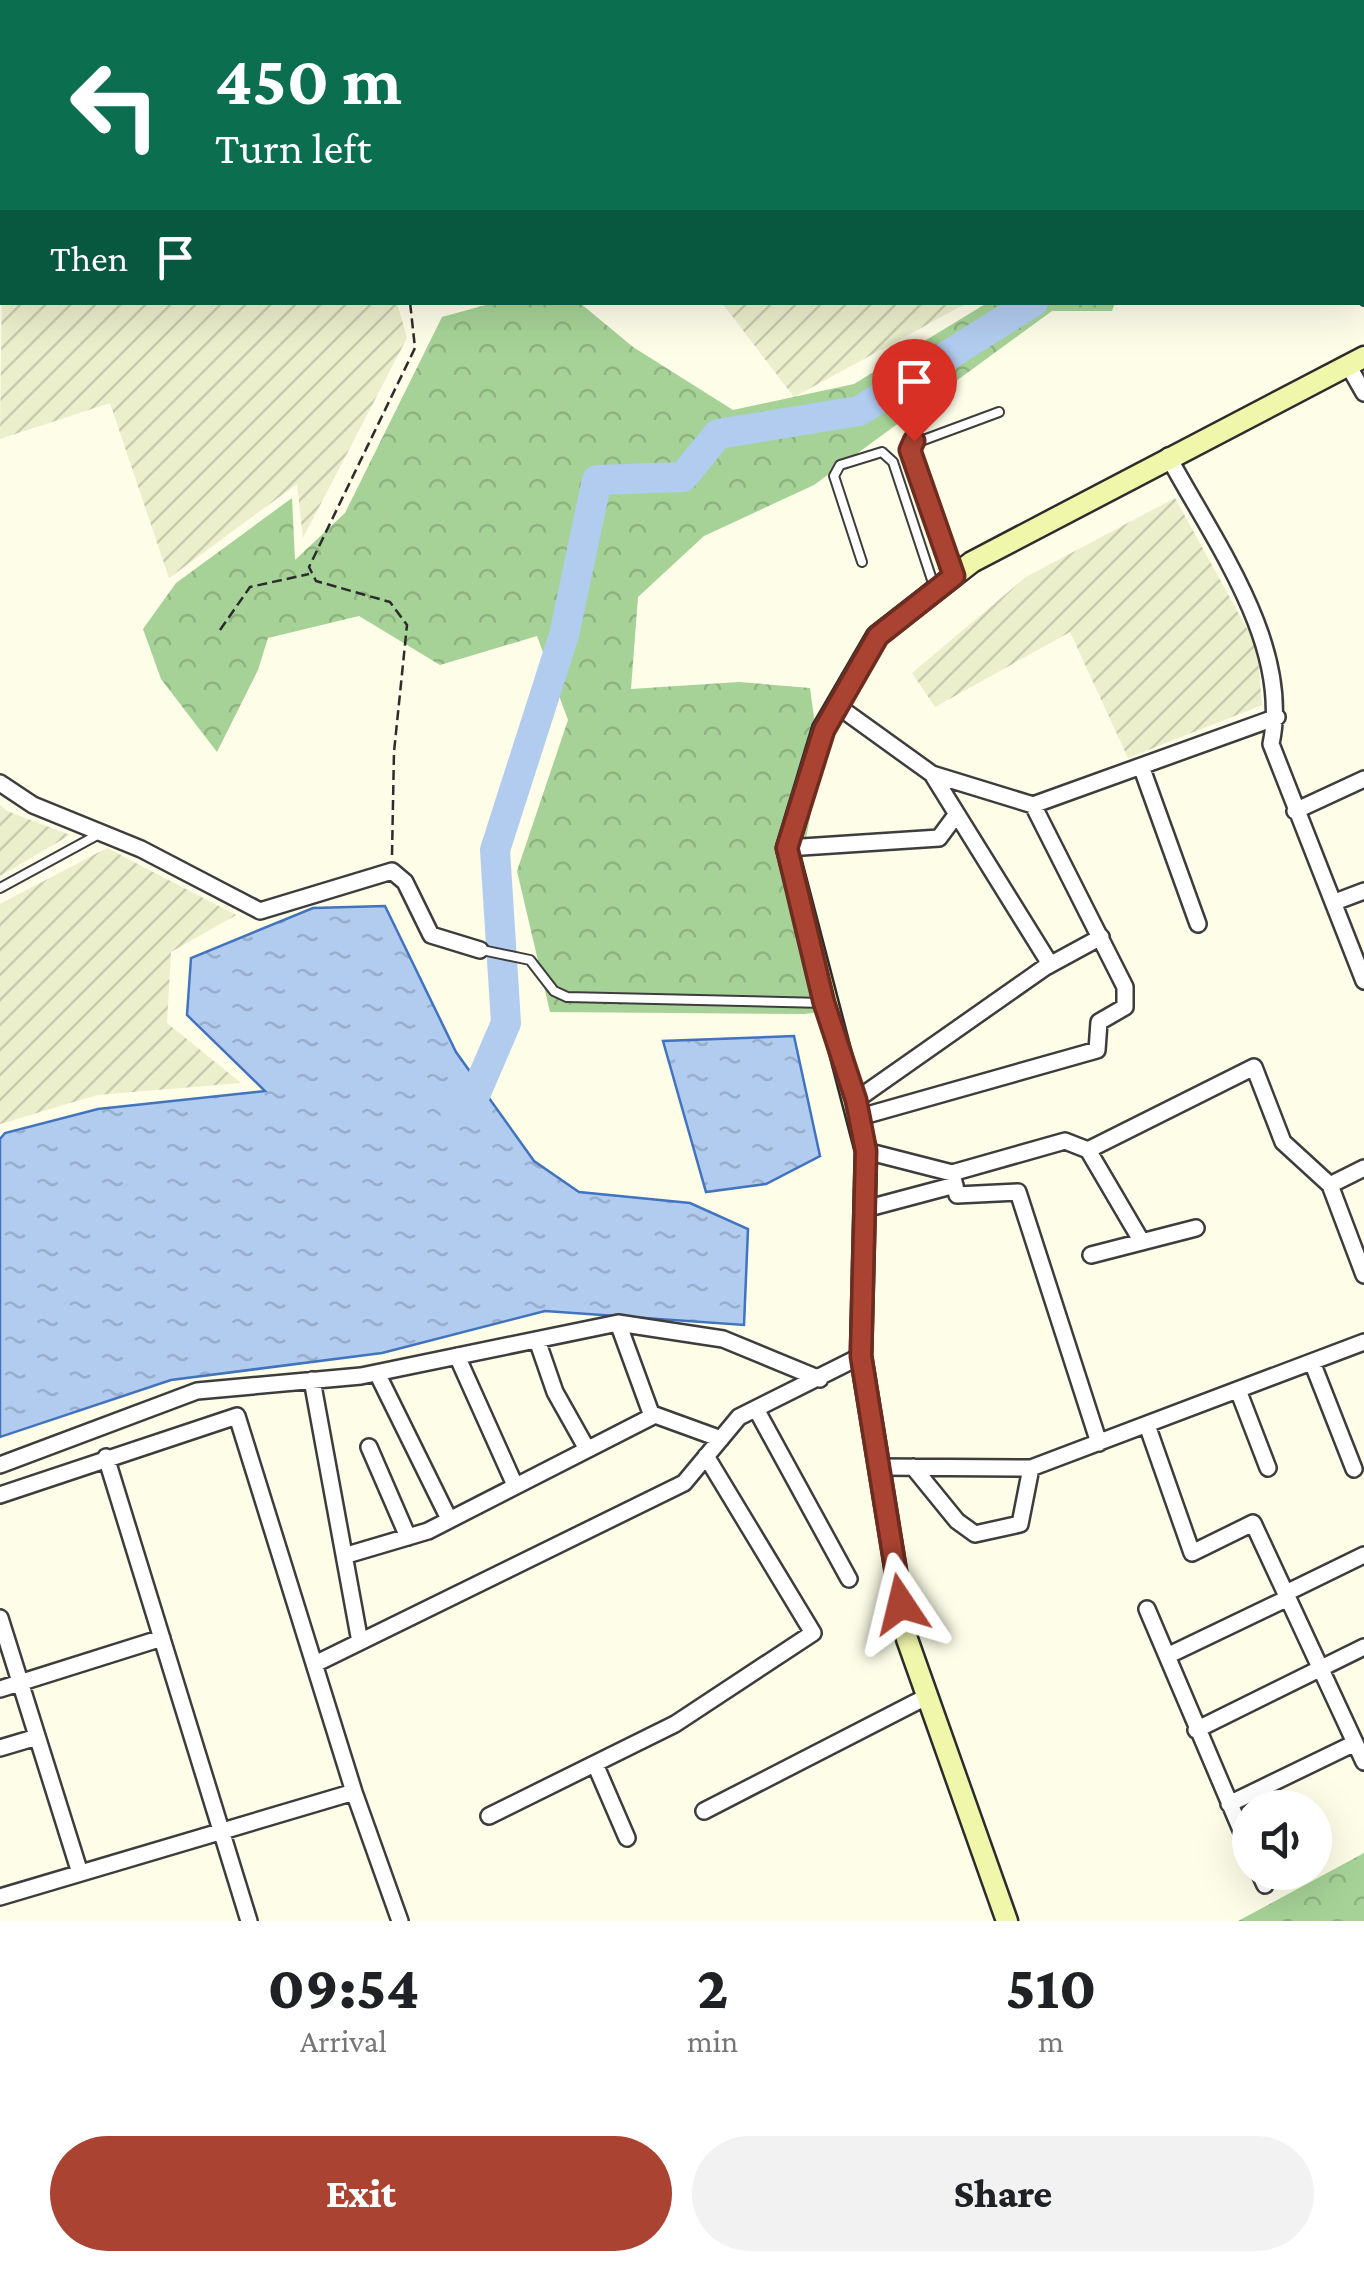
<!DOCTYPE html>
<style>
:root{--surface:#fff;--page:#f2f2f2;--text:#202124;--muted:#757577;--accent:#aa4331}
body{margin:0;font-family:"Crimson Pro",serif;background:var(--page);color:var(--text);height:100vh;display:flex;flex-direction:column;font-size:38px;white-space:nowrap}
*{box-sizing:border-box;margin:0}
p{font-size:32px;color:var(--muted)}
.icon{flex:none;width:55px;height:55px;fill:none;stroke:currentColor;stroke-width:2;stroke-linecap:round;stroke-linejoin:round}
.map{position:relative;height:1921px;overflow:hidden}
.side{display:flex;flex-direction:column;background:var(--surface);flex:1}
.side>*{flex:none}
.top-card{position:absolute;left:0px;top:0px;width:1365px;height:305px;box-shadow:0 10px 40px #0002;background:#0b6e4f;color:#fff;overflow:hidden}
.tools{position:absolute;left:1232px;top:1790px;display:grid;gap:20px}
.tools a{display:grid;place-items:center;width:100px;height:100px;border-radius:50%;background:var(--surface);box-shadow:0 10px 40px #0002;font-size:50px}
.pin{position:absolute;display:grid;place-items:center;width:85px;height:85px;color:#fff;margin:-102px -42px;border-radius:50% 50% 50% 0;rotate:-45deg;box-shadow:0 0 10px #0007}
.pin .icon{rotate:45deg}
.me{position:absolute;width:110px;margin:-55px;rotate:350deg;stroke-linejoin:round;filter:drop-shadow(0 0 8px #0008)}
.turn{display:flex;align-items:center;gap:35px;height:210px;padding:0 50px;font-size:45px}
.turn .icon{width:130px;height:130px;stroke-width:2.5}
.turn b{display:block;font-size:70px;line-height:85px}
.then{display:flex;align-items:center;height:95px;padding:0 50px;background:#0003;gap:20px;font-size:38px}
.eta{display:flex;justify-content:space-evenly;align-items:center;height:170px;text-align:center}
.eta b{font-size:60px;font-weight:800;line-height:70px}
.action{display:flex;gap:20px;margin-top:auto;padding:20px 50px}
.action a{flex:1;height:115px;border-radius:60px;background:var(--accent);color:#fff;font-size:40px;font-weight:800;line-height:115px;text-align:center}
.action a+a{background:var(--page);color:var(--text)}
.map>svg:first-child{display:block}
</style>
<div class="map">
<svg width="1364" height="1921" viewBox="0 0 1364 1921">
<defs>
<pattern id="farmland-furrows" width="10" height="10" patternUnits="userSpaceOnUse" patternTransform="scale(2.5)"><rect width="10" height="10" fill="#ebefcc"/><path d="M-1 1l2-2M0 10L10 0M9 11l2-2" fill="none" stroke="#c8ccae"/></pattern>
<pattern id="forest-crowns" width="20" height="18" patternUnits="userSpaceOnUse" patternTransform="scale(2.5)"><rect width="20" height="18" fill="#a6d297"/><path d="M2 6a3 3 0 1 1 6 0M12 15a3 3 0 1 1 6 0" fill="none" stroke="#8eb381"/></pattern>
<pattern id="water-ripples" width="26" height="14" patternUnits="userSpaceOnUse" patternTransform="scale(2.5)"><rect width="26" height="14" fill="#b2ccef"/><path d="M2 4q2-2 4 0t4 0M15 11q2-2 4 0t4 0" fill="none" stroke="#98aecc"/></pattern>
</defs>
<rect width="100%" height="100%" fill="#fdfde8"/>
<path fill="url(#farmland-furrows)" d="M 0,0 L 408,0 L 409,2 L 2,2 L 2,275 Z
M 431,0 L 911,0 L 912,2 L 432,2 Z
M 2,279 L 2,302 L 397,303 L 407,338 L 303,538 L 297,484 L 169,578 L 110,403 L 0,439 Z
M 722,303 L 967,303 L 794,397 Z
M 1175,498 L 1257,647 L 1262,705 L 1128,758 L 1070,632 L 935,707 L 912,673 L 1026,577 Z
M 0,805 L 7,811 L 70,835 L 0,876 Z
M 107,848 L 236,915 L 171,952 L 167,1023 L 241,1083 L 97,1095 L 0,1124 L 0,904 Z"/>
<path fill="url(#forest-crowns)" d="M 493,303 L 580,303 L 633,347 L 733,410 L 854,384 L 987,303 L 1115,303 L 1112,311 L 1052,311 L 814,485 L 704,536 L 638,597 L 631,689 L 739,682 L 810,688 L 820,762 L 802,861 L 836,1010 L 805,1014 L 550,1012 L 517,871 L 568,720 L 537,636 L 440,665 L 359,616 L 268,638 L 258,670 L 217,752 L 161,679 L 143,629 L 176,583 L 292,498 L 295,560 L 345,513 L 442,317 Z
M 1364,1853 L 1364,1921 L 1238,1921 Z"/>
<path fill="url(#water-ripples)" stroke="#4173be" stroke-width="2.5" d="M 385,906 L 456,1052 L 534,1161 L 579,1192 L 690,1203 L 748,1229 L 744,1325 L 545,1311 L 382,1353 L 171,1380 L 0,1437 L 0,1139 L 5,1133 L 98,1109 L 265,1091 L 187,1015 L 191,958 L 313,908 Z
M 794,1036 L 820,1156 L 766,1184 L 706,1192 L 663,1041 Z"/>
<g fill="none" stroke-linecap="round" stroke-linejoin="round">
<path stroke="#b2ccef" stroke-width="30" d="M 1044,2 L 1047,0
M 455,1111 L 469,1109 L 506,1023 L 495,850 L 564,635 L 597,480 L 683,477 L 718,434 L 859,411 L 1033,302"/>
<defs>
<path id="lane" d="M 1362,125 L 1364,124
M 1362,297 L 1364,301
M 862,562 L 834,476 L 840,465 L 882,452 L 893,462 L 934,586
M 953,573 L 910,445 L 999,412
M 0,888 L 101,833
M 482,950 L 530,960 L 554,991 L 567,997 L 824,1003"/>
<path id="street" d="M 1348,365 L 1364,393
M 1168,456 C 1213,540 1292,645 1271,744 L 1364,981
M 839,707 L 932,774 L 1033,805 L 1277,717
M 1141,766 L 1198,924
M 932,774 L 1050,964
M 0,783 L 33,805 L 141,849 L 260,911 L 392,871 L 405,882 L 431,935 L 480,950
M 1295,811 L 1364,779
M 787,848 L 939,838 L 956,815
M 1335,902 L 1364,891
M 856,1100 L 1044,968 L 1101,937
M 860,1117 L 1097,1050 L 1099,1022 L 1125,1007 L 1125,987 L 1033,805
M 1088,1150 L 1142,1242
M 866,1151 L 952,1173 L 1065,1141 L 1088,1150 L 1254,1067 L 1283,1142 L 1330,1185 L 1364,1275
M 952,1173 L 957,1195 L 1018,1192 L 1099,1443
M 1330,1185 L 1364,1168
M 865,1209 L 955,1185
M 1091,1255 L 1196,1228
M 618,1323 L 652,1416
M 537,1340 L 555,1392 L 587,1449
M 457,1356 L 514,1483
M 1312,1362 L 1354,1469
M 377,1373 L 449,1519
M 312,1380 L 360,1642
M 1238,1390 L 1268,1468
M 756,1409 L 849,1579
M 1147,1425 L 1192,1553 L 1253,1523 L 1364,1762
M 369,1447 L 408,1537
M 106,1457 L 249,1921
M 0,1465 L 197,1391 L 361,1376 L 618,1323 L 723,1339 L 820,1379
M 878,1467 L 1031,1468 L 1364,1342
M 913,1467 L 957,1521 L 975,1534 L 1020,1524 L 1031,1468
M 0,1495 L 237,1416 L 354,1792 L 400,1921
M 347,1555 L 428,1531 L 655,1415 L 721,1439
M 1286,1593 L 1364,1555
M 1147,1609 L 1250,1851
M 0,1618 L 80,1873
M 1167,1656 L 1288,1598
M 315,1664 L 684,1483 L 739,1417 L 861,1356
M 0,1689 L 162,1638
M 1196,1730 L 1364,1647
M 0,1748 L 37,1737
M 595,1764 L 627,1838
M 1229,1804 L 1355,1743
M 704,1811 L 926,1697
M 489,1816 L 675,1724 L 813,1633 L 706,1456
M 1259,1872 L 1265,1885
M 0,1897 L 354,1792"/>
<path id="secondary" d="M 1007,1921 L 907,1639 L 861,1356 L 866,1151 L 787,848 L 823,729 L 877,636 L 972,562 L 1364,357"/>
</defs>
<use href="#lane" stroke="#3d3d3d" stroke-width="12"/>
<use href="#street" stroke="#3d3d3d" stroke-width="20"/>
<use href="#secondary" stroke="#2c2c2c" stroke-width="25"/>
<path stroke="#2c2c2c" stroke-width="2.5" stroke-dasharray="10 5" stroke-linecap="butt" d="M 415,0 L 416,2
M 220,630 L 250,587 L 309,574
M 392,855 L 394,752 L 407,625 L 390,602 L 316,581 L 309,567 L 415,348 L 410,302"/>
<use href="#lane" stroke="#fff" stroke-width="8"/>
<use href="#street" stroke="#fff" stroke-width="15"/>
<use href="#secondary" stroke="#f0f6aa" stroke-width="20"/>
</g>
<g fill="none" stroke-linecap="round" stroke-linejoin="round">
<defs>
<path id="route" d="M 901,1604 L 861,1356 L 866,1151 L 856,1100 L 824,1003 L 787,848 L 824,730 L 878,636 L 954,576 L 910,450 L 914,441"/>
</defs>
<use href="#route" stroke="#6e2c20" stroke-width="25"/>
<use href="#route" stroke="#aa4331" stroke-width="18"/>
</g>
</svg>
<div class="tools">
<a><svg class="icon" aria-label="sound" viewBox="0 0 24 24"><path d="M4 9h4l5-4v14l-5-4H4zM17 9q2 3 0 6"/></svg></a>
</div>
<div class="pin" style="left:914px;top:441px;background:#d93025"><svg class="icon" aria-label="arrive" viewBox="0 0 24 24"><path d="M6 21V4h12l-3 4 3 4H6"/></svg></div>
<svg class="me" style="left:901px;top:1604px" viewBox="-20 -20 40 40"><path d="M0-17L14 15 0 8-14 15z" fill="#aa4331" stroke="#fff" stroke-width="4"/></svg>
<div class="top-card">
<div class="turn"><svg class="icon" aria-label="left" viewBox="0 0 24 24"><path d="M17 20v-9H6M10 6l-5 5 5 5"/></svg><div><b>450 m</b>Turn left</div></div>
<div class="then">Then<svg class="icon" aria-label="arrive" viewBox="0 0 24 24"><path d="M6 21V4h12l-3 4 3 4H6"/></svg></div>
</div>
</div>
<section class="side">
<div class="eta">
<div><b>09:54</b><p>Arrival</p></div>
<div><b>2</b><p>min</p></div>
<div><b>510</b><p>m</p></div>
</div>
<div class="action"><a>Exit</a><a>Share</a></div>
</section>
